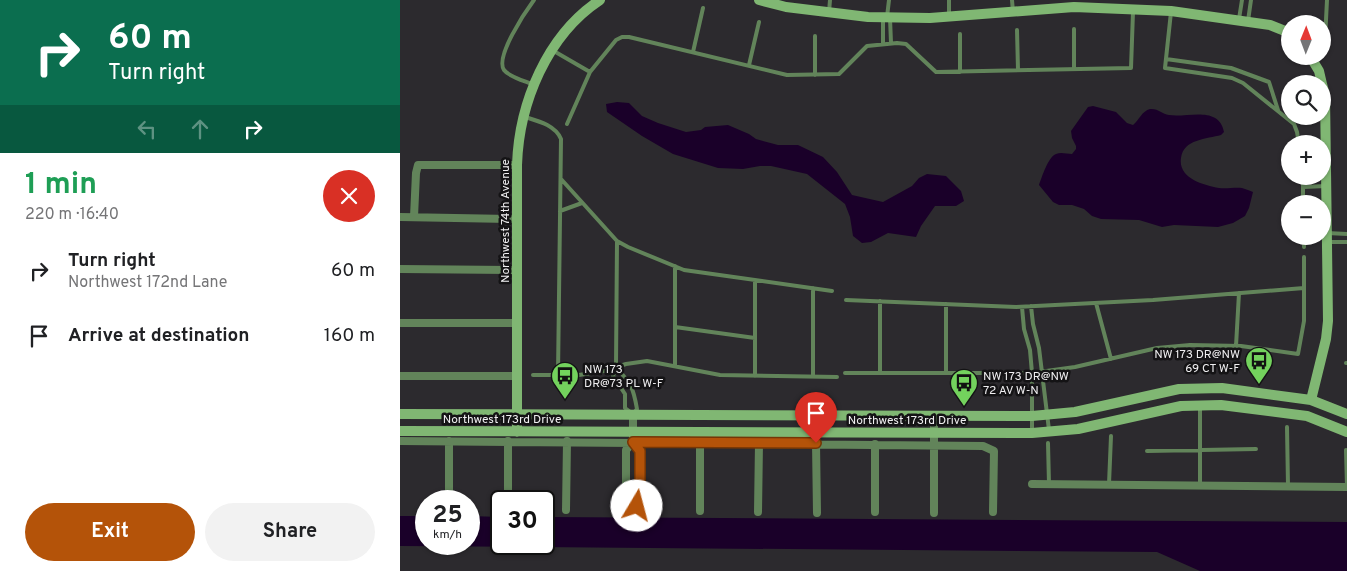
<!DOCTYPE html>
<meta charset="utf-8">
<style>
:root{--surface:#fff;--page:#f2f2f2;--text:#202124;--muted:#757577;--accent:#b45309}
body{margin:0;font-family:Overpass,sans-serif;background:var(--page);color:var(--text);height:100vh;display:flex;flex-direction:column;font-size:19px;white-space:nowrap}
*{box-sizing:border-box;margin:0}
p{font-size:16px;color:var(--muted)}
.icon{flex:none;width:28px;height:28px;fill:none;stroke:currentColor;stroke-width:2;stroke-linecap:round;stroke-linejoin:round}
.map{position:relative;flex:1;overflow:hidden}
.panel{display:flex;flex-direction:column;background:var(--surface);width:400px}
.panel>*{flex:none}
.top-card{background:#0b6e4f;color:#fff;overflow:hidden}
.needle{width:32px;rotate:1deg}
.tools{position:absolute;left:881px;top:15px;display:grid;gap:10px}
.tools a{display:grid;place-items:center;width:50px;height:50px;border-radius:50%;background:var(--surface);box-shadow:0 1px 4px #0004;font-size:25px}
.speed{position:absolute;left:15px;top:490px;display:flex;gap:10px;font-size:25px;font-weight:700;text-align:center}
.speed>*{display:grid;place-content:center;width:65px;height:65px;border-radius:50%;background:var(--surface);box-shadow:0 1px 4px #0004;line-height:1}
.speed small{font-size:12px;font-weight:400}
.speed .limit{border:2px solid #111;border-radius:8px;background:#fff;color:#111}
.pin{position:absolute;display:grid;place-items:center;width:42px;height:42px;color:#fff;margin:-51px -21px;border-radius:50% 50% 50% 0;rotate:-45deg;box-shadow:0 0 5px #0007}
.pin .icon{rotate:45deg}
.me{position:absolute;width:55px;margin:-28px;rotate:8deg;stroke-linejoin:round;filter:drop-shadow(0 0 4px #0008)}
.turn{display:flex;align-items:center;gap:18px;height:105px;padding:0 25px;font-size:22px}
.turn .icon{width:65px;height:65px;stroke-width:2.5}
.turn b{display:block;font-size:35px;line-height:42px}
.lanes{display:flex;align-items:center;height:48px;padding:0 25px;background:#0003;justify-content:center;gap:25px;direction:ltr}
.lanes .off{opacity:.35}
.round{display:grid;place-items:center;flex:none;width:52px;height:52px;border-radius:26px;background:var(--page)}
.headline{display:flex;align-items:center;justify-content:space-between;height:85px;padding:0 25px}
h1{font-size:30px;font-weight:700;line-height:38px;color:#1e9e55}
.button{display:flex;gap:10px;margin-top:auto;padding:10px 25px}
.button a{flex:1;height:58px;border-radius:30px;background:var(--accent);color:#fff;font-size:20px;font-weight:700;line-height:58px;text-align:center}
.button a+a{background:var(--page);color:var(--text)}
ul{padding:0;list-style:none}
li{display:flex;align-items:center;gap:15px;height:65px;padding:0 25px}
li div{flex:1}
li b{display:block;font-size:19px}
li em{font-style:normal}
main{display:flex;flex:1;min-height:0}
.map>svg:first-child{display:block}
</style>
<main>
<section class="panel">
<div class="top-card">
<div class="turn"><svg class="icon" aria-label="right" viewBox="0 0 24 24"><path d="M7 20v-9h11M14 6l5 5-5 5"/></svg><div><b>60 m</b>Turn right</div></div>
<div class="lanes"><svg class="icon off" aria-label="left" viewBox="0 0 24 24"><path d="M17 20v-9H6M10 6l-5 5 5 5"/></svg><svg class="icon off" aria-label="ahead" viewBox="0 0 24 24"><path d="M12 20V5M6 11l6-6 6 6"/></svg><svg class="icon" aria-label="right" viewBox="0 0 24 24"><path d="M7 20v-9h11M14 6l5 5-5 5"/></svg></div>
</div>
<div class="headline"><div><h1>1 min</h1><p>220 m · 16:40</p></div><a class="round" style="background:#d93025;color:#fff"><svg class="icon" aria-label="close" viewBox="0 0 24 24"><path d="M6 6l12 12M18 6L6 18"/></svg></a></div>
<ul>
<li><svg class="icon" aria-label="right" viewBox="0 0 24 24"><path d="M7 20v-9h11M14 6l5 5-5 5"/></svg><div><b>Turn right</b><p>Northwest 172nd Lane</p></div><em>60 m</em></li>
<li><svg class="icon" aria-label="arrive" viewBox="0 0 24 24"><path d="M6 21V4h12l-3 4 3 4H6"/></svg><div><b>Arrive at destination</b></div><em>160 m</em></li>
</ul>
<div class="button"><a>Exit</a><a>Share</a></div>
</section>
<div class="map">
<svg width="947" height="571" viewBox="0 0 947 571">
<rect width="100%" height="100%" fill="#2c2a2e"/>
<path fill="#1a0029" d="M 217,102 L 229,103 L 242,116 L 258,123 L 286,132 L 301,130 L 305,127 L 328,125 L 349,134 L 356,139 L 378,145 L 398,145 L 423,157 L 437,172 L 452,195 L 483,202 L 512,186 L 519,178 L 527,174 L 546,176 L 561,191 L 564,201 L 556,206 L 535,206 L 521,226 L 516,237 L 488,233 L 471,242 L 462,243 L 453,236 L 450,217 L 445,204 L 407,174 L 371,166 L 360,166 L 343,169 L 318,168 L 273,154 L 242,136 L 207,112 L 206,104 Z
M 693,106 L 716,112 L 727,123 L 733,125 C 739,120 742,111 750,109 C 758,108 762,114 769,115 C 787,118 819,105 824,132 L 821,135 C 807,139 783,139 781,158 C 778,178 803,185 819,188 C 827,189 835,187 842,188 C 846,189 850,191 853,192 L 849,208 L 845,216 L 833,223 L 818,227 L 774,225 L 762,227 L 739,220 L 701,219 L 692,216 L 684,209 L 672,205 L 659,205 L 653,202 L 639,185 C 642,177 648,157 656,154 C 661,152 667,154 672,154 L 676,149 L 676,146 L 672,138 L 671,131 L 688,107 Z
M 0,516 L 26,516 L 26,544 L 69,544 L 69,516 L 101,517 L 101,544 L 144,544 L 144,517 L 947,522 L 947,571 L 800,571 L 757,552 L 0,546 Z"/>
<g fill="none" stroke-linecap="round" stroke-linejoin="round">
<path stroke="#62845a" stroke-width="4" d="M 549,0 L 549,15
M 612,0 L 613,12
M 429,12 L 430,0
M 771,12 L 765,68 L 832,78 L 843,83 L 894,124 L 897,132 L 899,144
M 487,17 L 489,0
M 490,18 L 491,43
M 839,19 L 842,0
M 848,21 L 851,0
M 674,29 L 674,69
M 617,30 L 618,70
M 560,34 L 560,72
M 925,40 L 927,0
M 483,44 L 483,19
M 152,50 L 190,72
M 293,52 L 303,8
M 766,59 L 831,68 L 869,82 L 878,110
M 349,65 L 359,22
M 415,75 L 415,36
M 132,84 C 125,81 109,77 104,70 C 95,57 125,12 134,0
M 125,117 C 138,121 155,125 161,139 L 158,375
M 167,124 L 190,72 L 216,40 L 222,37 L 229,37 L 387,75 L 439,74 L 467,46 L 497,43 L 506,44 L 536,72 L 731,68 L 733,12
M 903,176 L 903,204
M 161,179 L 217,241 L 228,247 L 284,270 L 432,291
M 903,187 L 926,186
M 160,211 L 182,203
M 927,233 L 947,234
M 904,236 L 904,247
M 927,242 L 947,242
M 446,300 L 616,307 L 753,300 L 904,288
M 696,303 L 711,359
M 546,304 L 546,373
M 631,306 L 633,324 L 639,348 L 649,430
M 622,307 L 624,329 L 630,350 L 632,373 L 632,431
M 275,327 L 355,338
M 836,346 L 839,293
M 946,363 L 947,363
M 275,366 L 275,266
M 216,367 C 231,384 233,386 237,409 L 233,414 L 225,408 L 225,394 L 213,376 L 216,367 L 217,241
M 445,373 L 632,373 L 675,367 L 757,348 L 790,345 L 841,346 L 898,354 L 904,321 L 904,257
M 480,373 L 480,301
M 133,375 L 179,375 L 204,371 L 226,364 L 247,361 L 320,375 L 437,377
M 355,376 L 355,280
M 413,376 L 413,288
M 887,427 L 888,486
M 648,443 L 649,484
M 946,450 L 947,487
M 747,451 L 856,449
M 709,484 L 711,436
M 800,485 L 800,407"/>
<path stroke="#62845a" stroke-width="8" d="M 0,217 L 117,219
M 14,217 L 16,173 L 18,165 L 117,165
M 0,269 L 117,270
M 0,323 L 117,323
M 0,376 L 116,376
M 233,414 L 233,442 L 226,450 L 226,502 L 230,506 L 237,505 L 240,501 L 240,451 L 233,442
M 534,416 L 534,513
M 0,441 L 583,446 L 594,451 L 593,512
M 416,443 L 417,513
M 632,484 L 947,487
M 49,501 L 49,441
M 108,501 L 108,441
M 166,510 L 167,441
M 300,511 L 300,442
M 358,512 L 359,443
M 475,512 L 475,444"/>
<path stroke="#80b773" stroke-width="10" d="M 359,0 L 386,7 L 468,17 L 530,18 L 674,7 L 771,11 L 870,25 L 890,33
M 910,56 L 919,71 L 922,84
M 911,400 L 926,339 L 928,321 L 925,95 L 922,84
M 0,414 L 632,416 L 675,412 L 779,389 L 822,388 L 911,400 L 947,414
M 0,431 L 632,433 L 678,429 L 781,406 L 821,405 L 907,416 L 947,432
M 117,432 L 117,165 C 119,103 147,35 200,0"/>
</g>
<g fill="none" stroke-linecap="round" stroke-linejoin="round">
<defs>
<path id="route" d="M 237,506 L 240,502 L 240,451 L 233,442 L 416,443"/>
</defs>
<use href="#route" stroke="#753606" stroke-width="12"/>
<use href="#route" stroke="#b45309" stroke-width="9"/>
</g>
<defs>
<symbol id="bus-pin" viewBox="-11 -11 22 30"><path d="M0 17L-7.5 6A9.5 9.5 0 1 1 7.5 6Z" fill="#73d25d" stroke="#141315"/><path d="M-5-6H5V4H4V6H2V4H-2V6H-4V4H-5ZM-3.5-4V0h7V-4ZM-3.5 1.2v1.5H-2V1.2ZM2 1.2v1.5H3.5V1.2Z" fill="#111"/></symbol>
</defs>
<g fill-rule="evenodd">
<use href="#bus-pin" x="843" y="345" width="32" height="43"/>
<use href="#bus-pin" x="149" y="360" width="32" height="43"/>
<use href="#bus-pin" x="548" y="367" width="32" height="43"/>
</g>
<g text-anchor="middle" stroke-width="5" stroke-linejoin="round" paint-order="stroke">
<g font-size="12" fill="#f0eff1" stroke="#141315">
<text transform="translate(105 221) rotate(-90)" y="4">Northwest 74th Avenue</text>
<text x="102" y="423">Northwest 173rd Drive</text>
<text x="507" y="424">Northwest 173rd Drive</text>
</g>
<g font-size="12" fill="#f0eff1" stroke="#141315" text-anchor="start">
<text x="840" y="358" text-anchor="end">NW 173 DR@NW<tspan x="840" dy="14">69 CT W-F</tspan></text>
<text x="184" y="373">NW 173<tspan x="184" dy="14">DR@73 PL W-F</tspan></text>
<text x="583" y="380">NW 173 DR@NW<tspan x="583" dy="14">72 AV W-N</tspan></text>
</g>
</g>
</svg>
<div class="tools">
<a><svg class="needle" viewBox="-14 -14 28 28"><path d="M0-13l5 13h-10z" fill="#e53935"/><path d="M0 13l5-13h-10z" fill="#757577"/></svg></a>
<a><svg class="icon" aria-label="search" viewBox="0 0 24 24"><circle cx="10" cy="10" r="6"/><path d="M15 15l6 6"/></svg></a>
<a>+</a>
<a>−</a>
</div>
<div class="speed"><div>25<small>km/h</small></div><div class="limit">30</div></div>
<div class="pin" style="left:416px;top:443px;background:#d93025"><svg class="icon" aria-label="arrive" viewBox="0 0 24 24"><path d="M6 21V4h12l-3 4 3 4H6"/></svg></div>
<svg class="me" style="left:237px;top:506px" viewBox="-20 -20 40 40"><circle r="19" fill="#fff"/><path d="M0-13L10 11 0 6-10 11z" fill="#b45309"/></svg>
</div>
</main>
